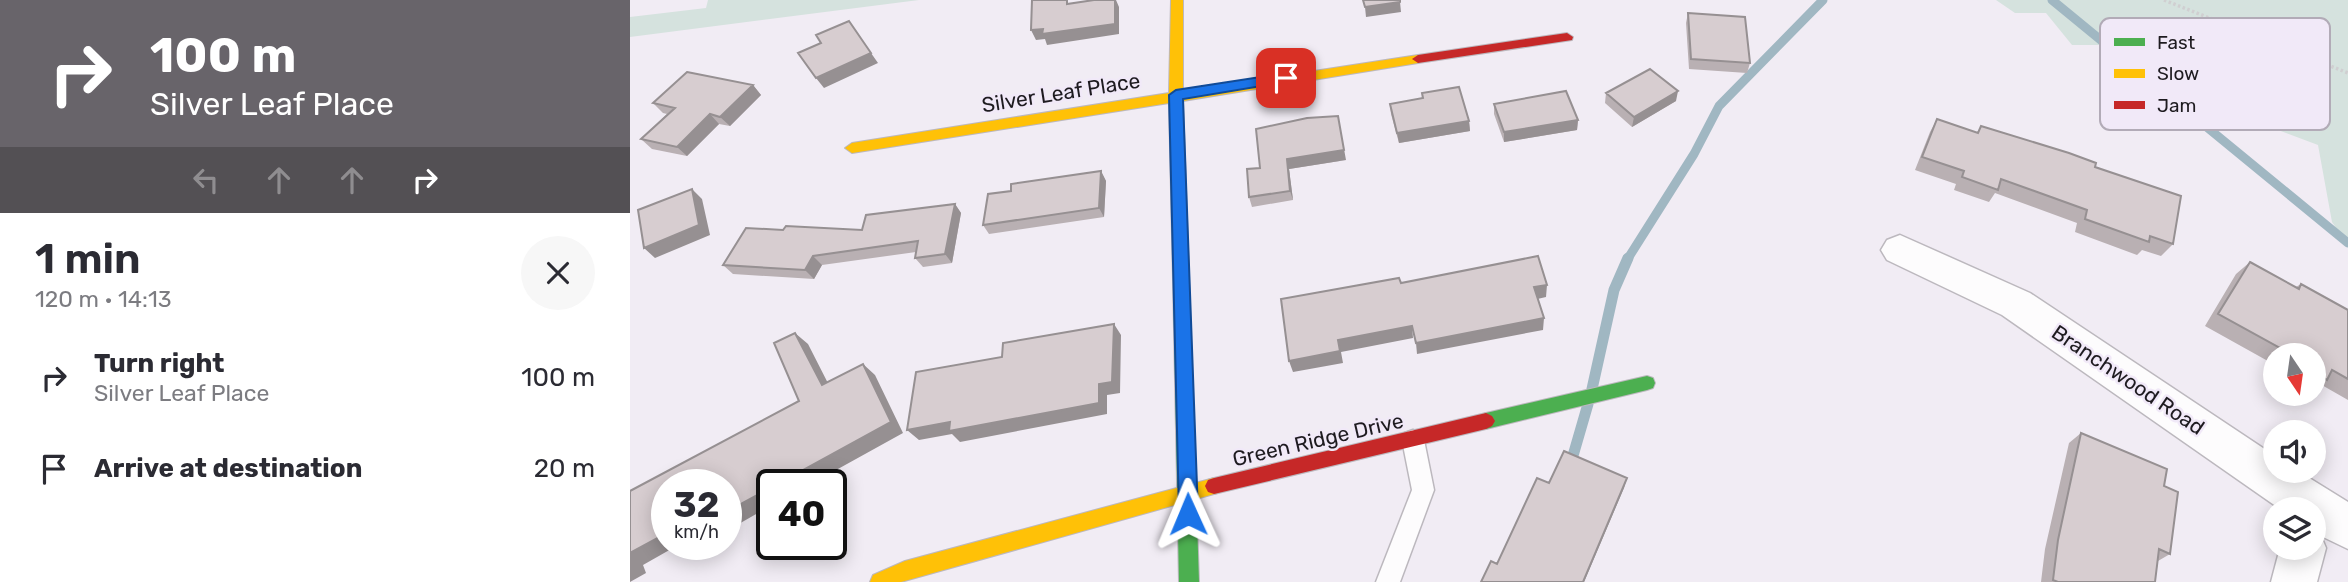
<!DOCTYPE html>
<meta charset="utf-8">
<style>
:root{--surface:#fff;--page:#f7f7f7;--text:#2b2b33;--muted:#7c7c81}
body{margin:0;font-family:Rubik,sans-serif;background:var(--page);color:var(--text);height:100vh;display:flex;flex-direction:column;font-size:26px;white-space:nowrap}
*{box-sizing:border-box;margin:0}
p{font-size:23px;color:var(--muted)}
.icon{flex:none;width:38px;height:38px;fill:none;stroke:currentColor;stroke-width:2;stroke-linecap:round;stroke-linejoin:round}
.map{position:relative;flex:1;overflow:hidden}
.panel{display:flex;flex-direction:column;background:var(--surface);width:630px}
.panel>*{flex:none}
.guide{background:#68646a;color:#fff;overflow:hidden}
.needle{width:46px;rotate:167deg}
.controls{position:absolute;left:1633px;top:343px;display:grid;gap:14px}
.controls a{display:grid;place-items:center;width:63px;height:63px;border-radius:50%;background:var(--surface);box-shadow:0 4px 18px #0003;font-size:35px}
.speed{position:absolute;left:21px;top:469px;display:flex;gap:14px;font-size:35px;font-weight:700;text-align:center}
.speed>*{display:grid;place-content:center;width:91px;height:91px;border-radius:50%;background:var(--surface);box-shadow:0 4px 18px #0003;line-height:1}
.speed small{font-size:18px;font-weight:400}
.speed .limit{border:4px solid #111;border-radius:10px;background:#fff;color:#111}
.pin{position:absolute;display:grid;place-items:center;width:60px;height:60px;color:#fff;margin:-30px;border-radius:14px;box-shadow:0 4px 10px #0006}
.me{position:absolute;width:77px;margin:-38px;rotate:359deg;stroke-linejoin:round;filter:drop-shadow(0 0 5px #0008)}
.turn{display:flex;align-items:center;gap:24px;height:147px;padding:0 35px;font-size:32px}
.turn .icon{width:91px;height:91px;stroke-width:2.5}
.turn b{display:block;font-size:49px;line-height:60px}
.lanes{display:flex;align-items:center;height:66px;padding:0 35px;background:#0003;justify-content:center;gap:35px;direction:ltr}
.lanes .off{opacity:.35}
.round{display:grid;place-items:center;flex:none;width:74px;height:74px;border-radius:37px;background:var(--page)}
.headline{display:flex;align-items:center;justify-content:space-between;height:119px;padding:0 35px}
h1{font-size:42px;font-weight:600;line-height:52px}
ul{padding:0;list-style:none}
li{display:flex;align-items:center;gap:21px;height:91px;padding:0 35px}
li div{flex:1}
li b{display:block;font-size:26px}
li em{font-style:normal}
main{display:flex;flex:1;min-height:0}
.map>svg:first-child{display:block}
</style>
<main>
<section class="panel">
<div class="guide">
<div class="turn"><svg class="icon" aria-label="right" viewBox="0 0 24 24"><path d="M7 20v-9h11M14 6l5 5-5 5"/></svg><div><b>100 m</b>Silver Leaf Place</div></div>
<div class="lanes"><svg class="icon off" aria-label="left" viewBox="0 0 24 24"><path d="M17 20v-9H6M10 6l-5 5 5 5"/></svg><svg class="icon off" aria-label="ahead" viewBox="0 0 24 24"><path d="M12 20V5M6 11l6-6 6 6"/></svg><svg class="icon off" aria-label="ahead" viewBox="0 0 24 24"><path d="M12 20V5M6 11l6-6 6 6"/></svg><svg class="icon" aria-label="right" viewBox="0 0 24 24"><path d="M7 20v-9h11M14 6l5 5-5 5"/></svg></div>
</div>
<div class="headline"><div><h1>1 min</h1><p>120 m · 14:13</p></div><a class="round"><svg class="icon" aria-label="close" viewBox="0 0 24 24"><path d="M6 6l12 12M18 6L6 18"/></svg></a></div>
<ul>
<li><svg class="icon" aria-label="right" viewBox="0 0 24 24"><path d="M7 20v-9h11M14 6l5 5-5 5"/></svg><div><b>Turn right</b><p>Silver Leaf Place</p></div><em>100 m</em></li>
<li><svg class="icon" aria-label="arrive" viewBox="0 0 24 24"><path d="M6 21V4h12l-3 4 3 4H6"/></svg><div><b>Arrive at destination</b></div><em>20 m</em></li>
</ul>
</section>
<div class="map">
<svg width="1718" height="582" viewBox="0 0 1718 582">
<rect width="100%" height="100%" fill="#f1ecf4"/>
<path fill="#d5e2de" d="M 78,0 L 289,0 L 0,37 L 0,17 L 76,8 Z
M 1366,0 L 1718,0 L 1718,245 L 1702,222 L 1688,145 L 1531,86 L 1485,45 L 1442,45 L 1416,13 L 1385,13 Z"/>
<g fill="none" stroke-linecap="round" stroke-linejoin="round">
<path stroke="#a0b7c2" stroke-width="9" d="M 1422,0 L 1718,243
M 997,260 L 1064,154 L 1089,106 L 1193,0"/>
<path stroke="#a0b7c2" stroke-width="11" d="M 962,389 L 984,290 L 998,258
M 940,466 L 958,404"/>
<defs>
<path id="lane" d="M 783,430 L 791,433 L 794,440 L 804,490 L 770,582 L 746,582 L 782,490 L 772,440 L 775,433 Z"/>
<path id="street" d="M 1270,235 L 1400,293 L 1645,456 L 1645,471 L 1668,471 L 1718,502 L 1718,549 L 1691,536 L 1696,548 L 1687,582 L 1641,582 L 1650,548 L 1684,548 L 1684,509 L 1650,509 L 1372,315 L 1257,260 L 1251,250 L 1257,240 Z"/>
<path id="fast" d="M 551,273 L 557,275 L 559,279 L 569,582 L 549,582 L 543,279 L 545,275 Z
M 1017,376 L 1023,378 L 1025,383 L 1023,388 L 1017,390 L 856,429 L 850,426 L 847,421 L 850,416 L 856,413 Z"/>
<path id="slow" d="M 541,0 L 553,0 L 553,91 L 788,55 L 794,59 L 788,63 L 553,101 L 559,279 L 557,283 L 545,283 L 543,279 L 539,103 L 222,153 L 215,148 L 222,143 L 539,93 Z
M 584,478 L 590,480 L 593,486 L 590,492 L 584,494 L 271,582 L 240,582 L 243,575 L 275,561 Z"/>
<path id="jam" d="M 937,33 L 943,37 L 942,40 L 788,63 L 782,59 L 788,55 Z
M 856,413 L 862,416 L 865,421 L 862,426 L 856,429 L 584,494 L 578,492 L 575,486 L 578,480 L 584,478 Z"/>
</defs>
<use href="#lane" stroke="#bcb8be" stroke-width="3"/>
<use href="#street" stroke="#bcb8be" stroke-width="3"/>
<use href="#fast" stroke="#bcb8be" stroke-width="2"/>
<use href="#slow" stroke="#bcb8be" stroke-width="2"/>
<use href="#jam" stroke="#bcb8be" stroke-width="2"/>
<path stroke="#d0cfd1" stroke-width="3.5" stroke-dasharray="2.5 2.5" stroke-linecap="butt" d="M 1534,0 L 1718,73"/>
<use href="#lane" fill="#fdfcfd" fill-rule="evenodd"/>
<use href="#street" fill="#fdfcfd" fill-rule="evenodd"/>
<use href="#fast" fill="#4caf50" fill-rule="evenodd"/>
<use href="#slow" fill="#ffc107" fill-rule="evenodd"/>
<use href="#jam" fill="#c62828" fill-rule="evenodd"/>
</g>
<path fill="#b9b0b3" d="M 1058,13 L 1120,63 L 1117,73 L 1059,69 L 1056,23 Z
M 123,85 L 131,95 L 100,126 L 89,124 L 57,156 L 22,149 L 11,139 L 37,114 L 33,113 L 23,103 Z
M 792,93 L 839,121 L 840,131 L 769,143 L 761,114 L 760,104 L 792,98 Z
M 976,93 L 1046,101 L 1002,127 L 975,103 Z
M 864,104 L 948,120 L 947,130 L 874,142 L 864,114 Z
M 1307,119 L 1347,133 L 1351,126 L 1465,167 L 1543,244 L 1531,256 L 1512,250 L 1507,255 L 1445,232 L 1447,223 L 1365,193 L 1359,202 L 1324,190 L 1326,184 L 1285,170 L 1300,132 Z
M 716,160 L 659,169 L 663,200 L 622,207 L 619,197 L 617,169 Z
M 471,171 L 476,181 L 474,217 L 359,234 L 353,225 L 381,191 Z
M 325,204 L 331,213 L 322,263 L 293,267 L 285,258 L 286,252 L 192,265 L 184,279 L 103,274 L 93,265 L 153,230 L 232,230 Z
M 1620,262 L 1666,287 L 1671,284 L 1718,310 L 1718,400 L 1690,384 L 1684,389 L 1684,355 L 1645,355 L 1645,365 L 1575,326 L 1606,274 Z
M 1451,433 L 1534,486 L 1540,554 L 1528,561 L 1525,582 L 1411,582 L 1415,549 L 1439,443 Z"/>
<path fill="#969092" d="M 485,0 L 486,0 L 489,7 L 489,34 L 417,45 L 415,39 L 406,40 L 401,30 L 413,29 Z
M 770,2 L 771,12 L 736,17 L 735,7 Z
M 241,53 L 248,63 L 194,88 L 186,78 Z
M 123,85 L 131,95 L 100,126 L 90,117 Z
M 1048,91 L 1046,101 L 1002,127 L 1004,117 Z
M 80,114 L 89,124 L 57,156 L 47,147 Z
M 708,116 L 716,160 L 659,169 L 663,200 L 660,191 L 657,159 Z
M 948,120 L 947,130 L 874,142 L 874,132 Z
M 839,121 L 840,131 L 769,143 L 767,133 Z
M 471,171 L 476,181 L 474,217 L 469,208 Z
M 62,189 L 72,199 L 80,235 L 25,258 L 14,248 Z
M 325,204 L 331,213 L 322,263 L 315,254 Z
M 183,256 L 192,265 L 184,279 L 175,270 Z
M 917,285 L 916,297 L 903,300 L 904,287 Z
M 914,318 L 913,330 L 787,354 L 786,343 Z
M 484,324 L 491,335 L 490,393 L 477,395 L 477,414 L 330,442 L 322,434 L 289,440 L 277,430 L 320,422 L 469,384 Z
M 782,326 L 783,338 L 711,352 L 713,363 L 663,372 L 659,361 L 708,340 Z
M 165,333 L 178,344 L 205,397 L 192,385 Z
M 233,364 L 245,375 L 273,433 L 179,485 L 146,485 Z
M 997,478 L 994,488 L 954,582 L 953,582 Z
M 142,487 L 142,505 L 107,525 L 96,519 L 96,511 Z
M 37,533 L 37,544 L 50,544 L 13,565 L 16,573 L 0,582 L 0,553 Z"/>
<path fill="#d7cdd0" stroke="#969092" stroke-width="2" d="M 402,0 L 437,0 L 437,4 L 464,0 L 485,0 L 485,24 L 412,34 L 413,29 L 401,30 Z
M 733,0 L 770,0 L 770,2 L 735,7 Z
M 1058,13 L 1115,17 L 1120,63 L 1061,59 Z
M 219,21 L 241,53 L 186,78 L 168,53 L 191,43 L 186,35 Z
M 1020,69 L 1048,91 L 1004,117 L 976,93 Z
M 57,72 L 123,85 L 90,117 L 80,114 L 47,147 L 11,139 L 45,108 L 23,103 Z
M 829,87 L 839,121 L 767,133 L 760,104 L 793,98 L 792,93 Z
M 936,91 L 948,120 L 874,132 L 864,104 Z
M 708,116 L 714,150 L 657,159 L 660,191 L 619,197 L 617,169 L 630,168 L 626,129 L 677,118 Z
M 1307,119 L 1348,133 L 1351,126 L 1439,153 L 1466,163 L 1465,167 L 1551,196 L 1543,244 L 1520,236 L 1519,242 L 1455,219 L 1457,210 L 1371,179 L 1368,190 L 1332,177 L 1334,171 L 1292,157 Z
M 471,171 L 469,208 L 353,225 L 358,194 L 381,191 L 381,184 Z
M 62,189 L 69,225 L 14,248 L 8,210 Z
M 325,204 L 315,254 L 285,258 L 288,241 L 183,256 L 175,270 L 93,265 L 116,228 L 153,230 L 156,226 L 232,230 L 236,215 Z
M 908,256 L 917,285 L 904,287 L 914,318 L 786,343 L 782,326 L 708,340 L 710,351 L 659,361 L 651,299 L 769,278 L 771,283 Z
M 1620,262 L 1669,289 L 1671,284 L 1718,310 L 1718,379 L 1702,370 L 1697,380 L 1684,372 L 1684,355 L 1663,355 L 1588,314 Z
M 484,324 L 482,382 L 469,384 L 469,403 L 319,431 L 320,422 L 277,430 L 286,372 L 372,357 L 373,343 Z
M 165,333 L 192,385 L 233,364 L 261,422 L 146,485 L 142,485 L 142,487 L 96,512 L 96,485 L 37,485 L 37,533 L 0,553 L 0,491 L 169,401 L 144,343 Z
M 1451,433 L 1537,469 L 1534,486 L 1548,492 L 1540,554 L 1529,549 L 1525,582 L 1428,582 L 1423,580 L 1428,540 Z
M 934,451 L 997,478 L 953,582 L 851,582 L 861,561 L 867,564 L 907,478 L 919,483 Z"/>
<path fill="#1a73e8" stroke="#114b97" stroke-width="2" d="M 656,73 L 661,75 L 661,81 L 553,99 L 568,514 L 565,520 L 558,523 L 552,520 L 549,514 L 539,95 L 546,90 Z"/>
<g text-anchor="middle" stroke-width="5" stroke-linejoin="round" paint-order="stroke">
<g font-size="21" fill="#1e1b20" stroke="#f1e9f8">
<text transform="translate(431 93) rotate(-9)" y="7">Silver Leaf Place</text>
<text transform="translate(1498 380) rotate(34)" y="7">Branchwood Road</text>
<text transform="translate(688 440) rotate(-13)" y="7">Green Ridge Drive</text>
</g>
</g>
<rect x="1470" y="18" width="230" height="112" rx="10" fill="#f1e9f8" stroke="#b2abb7" stroke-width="2"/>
<rect x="1484" y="38" width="31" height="8" fill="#4caf50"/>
<rect x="1484" y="69" width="31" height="9" fill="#ffc107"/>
<rect x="1484" y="101" width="31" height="8" fill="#c62828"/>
<g font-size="19" fill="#1e1b20">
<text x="1527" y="49">Fast</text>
<text x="1527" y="80">Slow</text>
<text x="1527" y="112">Jam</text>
</g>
</svg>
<div class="controls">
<a><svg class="needle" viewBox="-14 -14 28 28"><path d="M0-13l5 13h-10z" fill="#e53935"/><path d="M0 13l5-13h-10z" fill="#7c7c81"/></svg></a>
<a><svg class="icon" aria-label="sound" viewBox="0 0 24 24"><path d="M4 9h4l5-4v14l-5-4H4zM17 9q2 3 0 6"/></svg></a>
<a><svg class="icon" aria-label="layers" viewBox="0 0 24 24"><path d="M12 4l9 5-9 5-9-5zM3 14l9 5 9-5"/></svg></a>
</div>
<div class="speed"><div>32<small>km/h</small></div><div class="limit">40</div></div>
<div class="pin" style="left:656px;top:78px;background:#d93025"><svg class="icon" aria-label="arrive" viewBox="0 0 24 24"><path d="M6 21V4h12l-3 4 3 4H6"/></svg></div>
<svg class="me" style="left:558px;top:514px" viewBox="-20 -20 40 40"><path d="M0-17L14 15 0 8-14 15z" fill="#1a73e8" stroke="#fff" stroke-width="4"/></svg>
</div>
</main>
